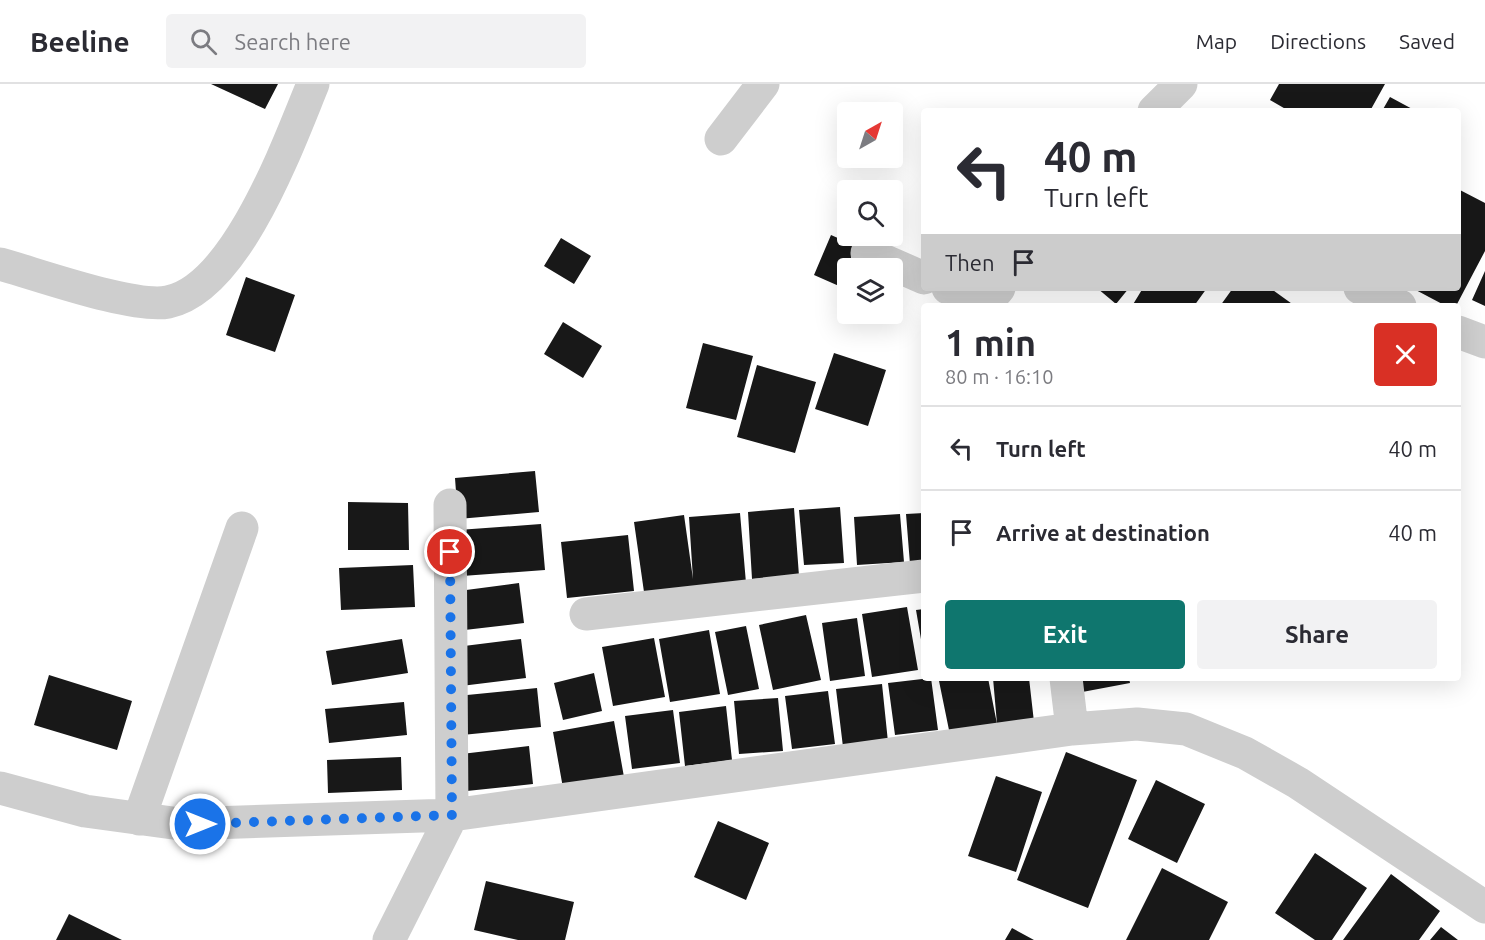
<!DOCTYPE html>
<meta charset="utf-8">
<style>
:root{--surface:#fff;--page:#f2f2f3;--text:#2b2b33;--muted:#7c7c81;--line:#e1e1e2;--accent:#0f766e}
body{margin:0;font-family:Ubuntu,sans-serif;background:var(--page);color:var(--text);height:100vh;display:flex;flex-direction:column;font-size:22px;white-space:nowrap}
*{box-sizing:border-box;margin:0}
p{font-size:20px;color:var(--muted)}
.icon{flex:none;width:33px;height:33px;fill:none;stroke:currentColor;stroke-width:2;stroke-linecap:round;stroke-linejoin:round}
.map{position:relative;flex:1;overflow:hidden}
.details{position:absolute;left:921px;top:219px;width:540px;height:378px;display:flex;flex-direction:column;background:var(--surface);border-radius:6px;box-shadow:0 6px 24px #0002}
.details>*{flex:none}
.hud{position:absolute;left:921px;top:24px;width:540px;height:183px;border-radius:6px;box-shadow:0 6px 24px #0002;background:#fff;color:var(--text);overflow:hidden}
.needle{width:39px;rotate:39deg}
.controls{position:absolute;left:837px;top:18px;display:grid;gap:12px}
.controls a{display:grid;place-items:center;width:66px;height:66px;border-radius:6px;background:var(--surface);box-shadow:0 6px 24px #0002;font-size:30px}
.pin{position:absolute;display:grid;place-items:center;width:51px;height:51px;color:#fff;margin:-26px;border:3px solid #fff;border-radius:50%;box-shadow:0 2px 6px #0007}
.me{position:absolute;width:66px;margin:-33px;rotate:90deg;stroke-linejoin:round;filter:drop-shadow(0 0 4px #0008)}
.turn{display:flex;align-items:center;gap:21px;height:126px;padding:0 24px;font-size:27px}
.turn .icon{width:78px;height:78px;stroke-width:2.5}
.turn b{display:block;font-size:42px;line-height:51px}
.then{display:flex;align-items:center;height:57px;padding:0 24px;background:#0003;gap:12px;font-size:22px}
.round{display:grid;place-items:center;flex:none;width:63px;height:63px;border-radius:6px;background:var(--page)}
.summary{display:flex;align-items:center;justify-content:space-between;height:102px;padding:0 24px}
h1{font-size:36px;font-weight:600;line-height:45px}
.action{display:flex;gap:12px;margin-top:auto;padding:12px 24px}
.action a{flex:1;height:69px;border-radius:6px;background:var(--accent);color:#fff;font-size:24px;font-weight:600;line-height:69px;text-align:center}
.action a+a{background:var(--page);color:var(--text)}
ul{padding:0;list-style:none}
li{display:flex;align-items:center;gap:18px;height:84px;padding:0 24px;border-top:2px solid var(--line)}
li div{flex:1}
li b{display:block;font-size:22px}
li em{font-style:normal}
header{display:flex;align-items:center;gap:36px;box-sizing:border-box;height:84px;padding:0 30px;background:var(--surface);border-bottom:2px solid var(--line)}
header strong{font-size:28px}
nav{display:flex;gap:33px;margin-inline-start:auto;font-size:21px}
.search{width:420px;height:54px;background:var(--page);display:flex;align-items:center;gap:15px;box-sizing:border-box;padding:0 21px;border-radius:6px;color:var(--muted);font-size:22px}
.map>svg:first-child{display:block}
</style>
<header>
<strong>Beeline</strong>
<div class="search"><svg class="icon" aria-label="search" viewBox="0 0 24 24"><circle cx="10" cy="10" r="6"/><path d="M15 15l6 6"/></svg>Search here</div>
<nav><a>Map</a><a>Directions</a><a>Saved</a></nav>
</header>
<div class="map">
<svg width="1485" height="856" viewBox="0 0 1485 856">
<rect width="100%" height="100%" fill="#fff"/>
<path fill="#181818" d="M 211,0 L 278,0 L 265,25 Z
M 1279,0 L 1385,0 L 1370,27 L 1289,27 L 1270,16 Z
M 1390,13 L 1416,27 L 1382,27 Z
M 1458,105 L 1485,119 L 1485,167 L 1456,222 L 1446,222 L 1412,204 L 1458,204 Z
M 831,151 L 856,162 L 839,202 L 814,191 Z
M 561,154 L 591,172 L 574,200 L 544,182 Z
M 1485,187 L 1485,222 L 1472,216 Z
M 246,193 L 295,211 L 275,268 L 226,251 Z
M 1097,204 L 1129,204 L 1116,220 Z
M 1143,204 L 1207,204 L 1194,222 L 1132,222 Z
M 1233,204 L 1270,204 L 1295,222 L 1220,222 Z
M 563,238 L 602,262 L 583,294 L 544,270 Z
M 703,259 L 753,272 L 736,336 L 686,324 Z
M 834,269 L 886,286 L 868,342 L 815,325 Z
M 757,281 L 816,298 L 795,369 L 737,353 Z
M 535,387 L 539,428 L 458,435 L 455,394 Z
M 348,418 L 408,419 L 409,466 L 348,466 Z
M 840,423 L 844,479 L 804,481 L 799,426 Z
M 794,424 L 799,492 L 752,495 L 748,428 Z
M 740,429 L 746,499 L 644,508 L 634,438 L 684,431 L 693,495 L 689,433 Z
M 924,429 L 924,479 L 910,480 L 906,430 Z
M 900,430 L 904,478 L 857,481 L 854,433 Z
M 541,440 L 545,486 L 462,492 L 458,446 Z
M 628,451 L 634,507 L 567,514 L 561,458 Z
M 413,481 L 415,523 L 341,526 L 339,484 Z
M 519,499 L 524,539 L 456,547 L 451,508 Z
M 907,523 L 918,586 L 872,593 L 862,530 Z
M 924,525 L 924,566 L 923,567 L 916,526 Z
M 806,531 L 821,596 L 773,606 L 759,541 Z
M 857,534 L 865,592 L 830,597 L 822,539 Z
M 746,542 L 759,605 L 728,611 L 715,548 Z
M 709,546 L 720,610 L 670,618 L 659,555 Z
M 654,554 L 665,613 L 613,622 L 602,563 Z
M 402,555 L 408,589 L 332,601 L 326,567 Z
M 521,555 L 526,594 L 461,602 L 456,563 Z
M 594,589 L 602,627 L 563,636 L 554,599 Z
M 49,591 L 132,617 L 117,666 L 34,641 Z
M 931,594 L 938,646 L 895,651 L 888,599 Z
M 955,594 L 988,594 L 997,640 L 993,594 L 1029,594 L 1034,638 L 950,651 L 939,597 Z
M 1074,594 L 1129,594 L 1130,599 L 1077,609 Z
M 882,600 L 888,658 L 843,663 L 836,605 Z
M 537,604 L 541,643 L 462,651 L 457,612 Z
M 828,607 L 835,660 L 792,665 L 785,612 Z
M 778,614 L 783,667 L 739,670 L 734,617 Z
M 404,618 L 407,651 L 329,659 L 325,625 Z
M 726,622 L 732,676 L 685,682 L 679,628 Z
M 673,626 L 680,679 L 632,685 L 625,632 Z
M 614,637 L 624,693 L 563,704 L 553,648 Z
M 529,662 L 533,700 L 457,708 L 453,671 Z
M 1066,668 L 1137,696 L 1088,824 L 1017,796 Z
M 401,673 L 402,706 L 328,709 L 327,676 Z
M 996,692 L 1042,708 L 1016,788 L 968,772 Z
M 1156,696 L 1205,720 L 1177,779 L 1128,755 Z
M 718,737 L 769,759 L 746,816 L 694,793 Z
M 1315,769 L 1367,804 L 1332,856 L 1315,856 L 1275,829 Z
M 1162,784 L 1228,818 L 1209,856 L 1126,856 Z
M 1391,790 L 1440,827 L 1419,856 L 1343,856 Z
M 486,797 L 574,818 L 565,856 L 518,856 L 474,846 Z
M 69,830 L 122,856 L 56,856 Z
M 1441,843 L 1458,856 L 1430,856 Z
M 1012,844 L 1034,856 L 1005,856 Z"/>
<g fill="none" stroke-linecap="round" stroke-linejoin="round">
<path stroke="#cecece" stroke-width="33" d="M 1154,27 L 1181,0
M 721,55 L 763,0
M 867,169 L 924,194
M 0,180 C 37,190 134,225 168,218 C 237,204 289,58 313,0
M 948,204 C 965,210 986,222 999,204
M 1360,204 L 1400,222
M 1458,248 L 1485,258
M 586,530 L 924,492
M 1066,594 L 1072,645
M 0,704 L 85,727 L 180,740 L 452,731 L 1072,645 L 1137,640 L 1186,645 L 1245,669 L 1298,699 L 1485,823
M 139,735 L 242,444
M 389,856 L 452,731 L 450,421"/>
</g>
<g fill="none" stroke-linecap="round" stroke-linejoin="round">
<path stroke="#1a73e8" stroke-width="10" stroke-dasharray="0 18" d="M 200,740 L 452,731 L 450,468"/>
</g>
</svg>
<div class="controls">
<a><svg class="needle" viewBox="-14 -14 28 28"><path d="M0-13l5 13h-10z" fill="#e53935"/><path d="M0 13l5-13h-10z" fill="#7c7c81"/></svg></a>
<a><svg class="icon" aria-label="search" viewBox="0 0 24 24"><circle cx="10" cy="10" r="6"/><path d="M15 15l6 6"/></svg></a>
<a><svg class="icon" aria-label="layers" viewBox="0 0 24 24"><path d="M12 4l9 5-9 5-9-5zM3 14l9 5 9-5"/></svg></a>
</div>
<div class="pin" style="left:450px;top:468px;background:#d93025"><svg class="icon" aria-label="arrive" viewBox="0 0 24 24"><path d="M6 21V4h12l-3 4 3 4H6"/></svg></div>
<svg class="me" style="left:200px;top:740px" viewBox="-20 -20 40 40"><circle r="17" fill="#1a73e8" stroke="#fff" stroke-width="3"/><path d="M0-11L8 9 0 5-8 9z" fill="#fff"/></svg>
<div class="hud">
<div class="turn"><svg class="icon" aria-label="left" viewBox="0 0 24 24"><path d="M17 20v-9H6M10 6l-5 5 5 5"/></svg><div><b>40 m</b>Turn left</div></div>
<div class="then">Then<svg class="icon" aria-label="arrive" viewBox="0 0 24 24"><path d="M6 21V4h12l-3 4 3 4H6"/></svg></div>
</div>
<section class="details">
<div class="summary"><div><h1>1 min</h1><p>80 m · 16:10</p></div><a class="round" style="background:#d93025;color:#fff"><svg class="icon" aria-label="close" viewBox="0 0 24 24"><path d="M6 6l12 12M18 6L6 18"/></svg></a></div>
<ul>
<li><svg class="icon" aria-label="left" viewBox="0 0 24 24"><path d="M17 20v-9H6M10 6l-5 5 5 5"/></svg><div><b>Turn left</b></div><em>40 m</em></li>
<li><svg class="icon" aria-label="arrive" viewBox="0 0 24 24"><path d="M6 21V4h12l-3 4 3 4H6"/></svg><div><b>Arrive at destination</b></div><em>40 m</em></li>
</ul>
<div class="action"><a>Exit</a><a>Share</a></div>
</section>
</div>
